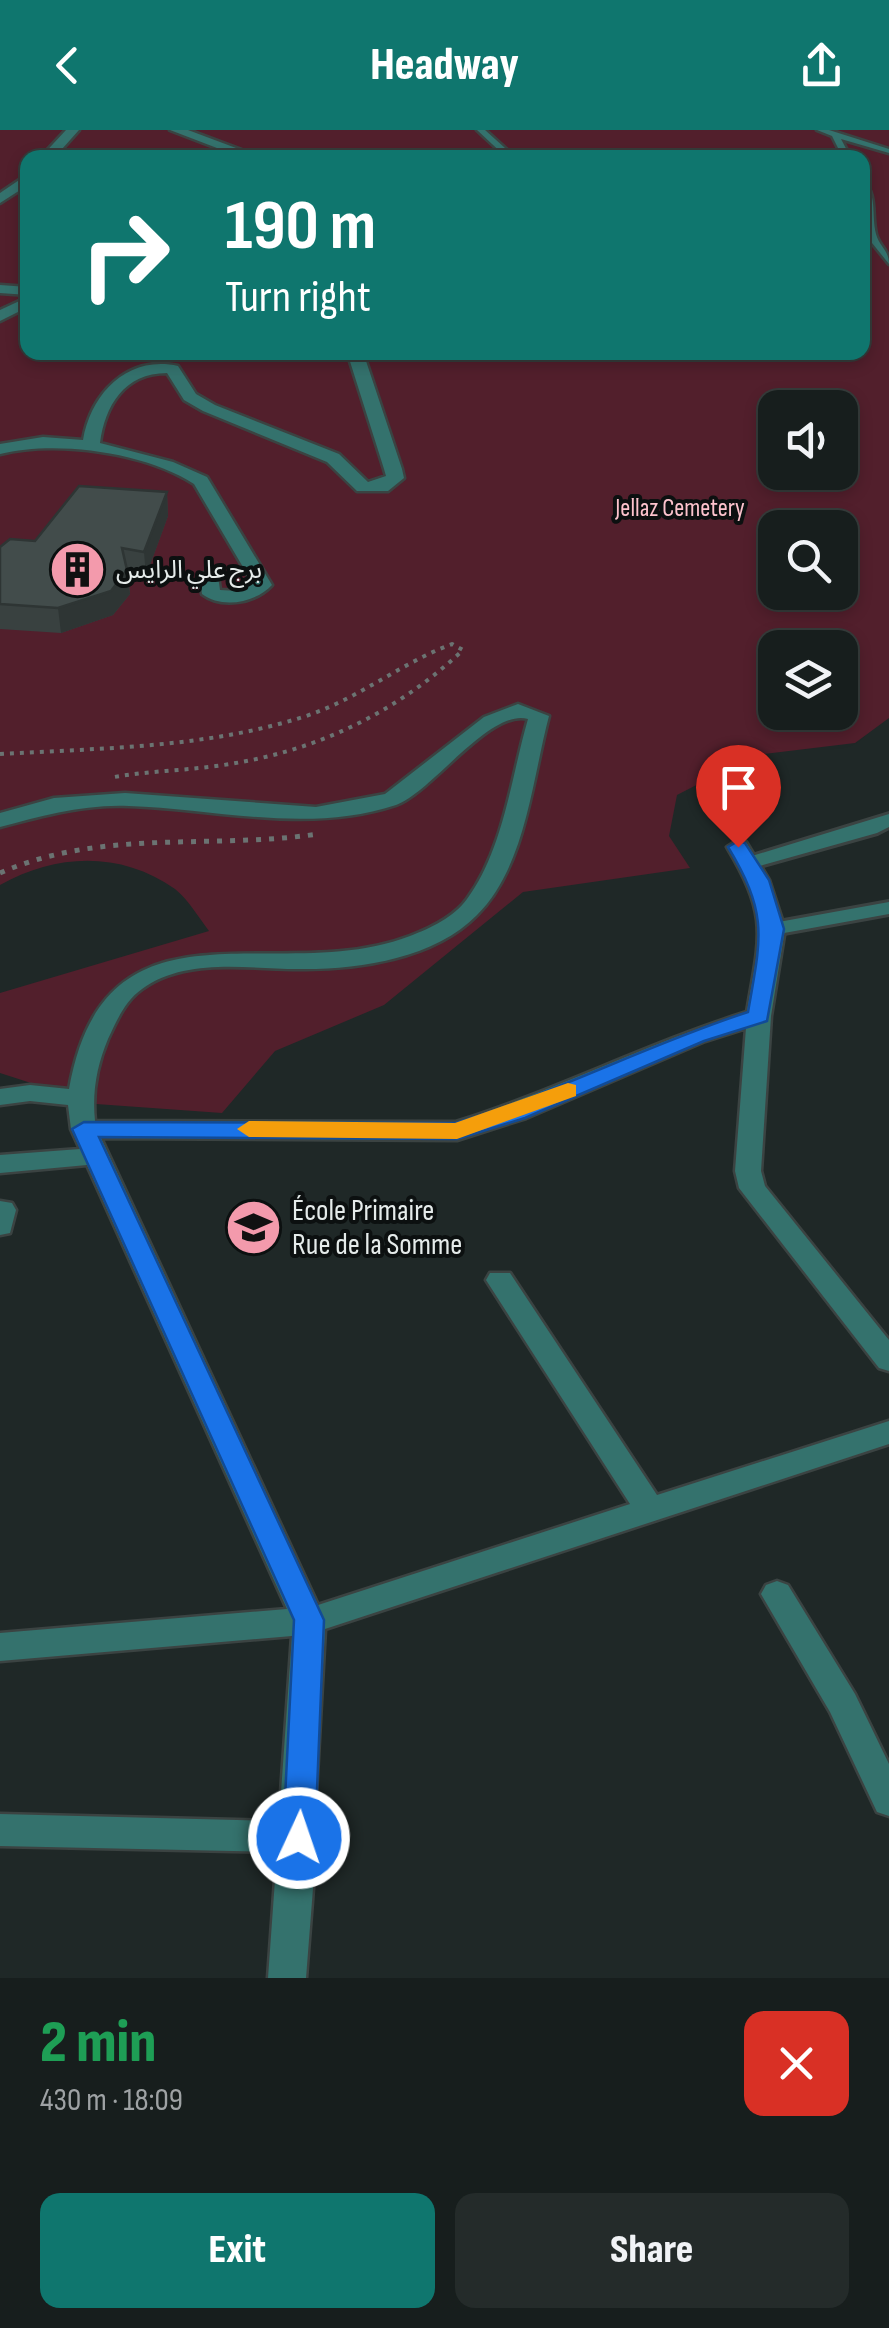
<!DOCTYPE html>
<meta charset="utf-8">
<style>
:root{--surface:#171e1d;--page:#242b2a;--text:#f1f3f6;--muted:#9ea2a4;--line:#363c3b;--accent:#0f766e}
body{margin:0;font-family:"Sofia Sans Condensed","Noto Sans Arabic",sans-serif;background:var(--page);color:var(--text);height:100vh;display:flex;flex-direction:column;font-size:38px;white-space:nowrap}
*{box-sizing:border-box;margin:0}
p{font-size:32px;color:var(--muted)}
.icon{flex:none;width:55px;height:55px;fill:none;stroke:currentColor;stroke-width:2;stroke-linecap:round;stroke-linejoin:round}
.map{position:relative;height:1848px;overflow:hidden}
.details{display:flex;flex-direction:column;background:var(--surface);flex:1}
.details>*{flex:none}
.banner{position:absolute;left:20px;top:20px;width:850px;height:210px;border-radius:20px;box-shadow:0 5px 15px #0003,0 0 0 2px var(--line);background:#0f766e;color:#fff;overflow:hidden}
.tools{position:absolute;left:758px;top:260px;display:grid;gap:20px}
.tools a{display:grid;place-items:center;width:100px;height:100px;border-radius:20px;background:var(--surface);box-shadow:0 5px 15px #0003,0 0 0 2px var(--line);font-size:50px}
.pin{position:absolute;display:grid;place-items:center;width:85px;height:85px;color:#fff;margin:-102px -42px;border-radius:50% 50% 50% 0;rotate:-45deg;box-shadow:0 0 10px #0007}
.pin .icon{rotate:45deg}
.me{position:absolute;width:110px;margin:-55px;rotate:3deg;stroke-linejoin:round;filter:drop-shadow(0 0 8px #0008)}
.turn{display:flex;align-items:center;gap:35px;height:210px;padding:0 40px;font-size:45px}
.turn .icon{width:130px;height:130px;stroke-width:2.5}
.turn b{display:block;font-size:70px;line-height:85px}
.round{display:grid;place-items:center;flex:none;width:105px;height:105px;border-radius:20px;background:var(--page)}
.headline{display:flex;align-items:center;justify-content:space-between;height:170px;padding:0 40px}
h1{font-size:60px;font-weight:800;line-height:75px;color:#1e9e55}
.primary-button{display:flex;gap:20px;margin-top:auto;padding:20px 40px}
.primary-button a{flex:1;height:115px;border-radius:20px;background:var(--accent);color:#fff;font-size:40px;font-weight:800;line-height:115px;text-align:center}
.primary-button a+a{background:var(--page);color:var(--text)}
header{display:flex;justify-content:space-between;align-items:center;height:130px;padding:0 40px;background:var(--accent);color:#fff;font-size:45px;font-weight:800}
.map>svg:first-child{display:block}
</style>
<header><svg class="icon" aria-label="back" viewBox="0 0 24 24"><path d="M15 5l-7 7 7 7"/></svg>Headway<svg class="icon" aria-label="share" viewBox="0 0 24 24"><path d="M12 15V3M7 8l5-5 5 5M5 13v7h14v-7"/></svg></header>
<div class="map">
<svg width="889" height="1848" viewBox="0 0 889 1848">
<rect width="100%" height="100%" fill="#1f2827"/>
<path fill="#521f2c" fill-rule="evenodd" d="M 0,0 L 889,0 L 889,588 L 855,613 L 755,625 L 677,665 L 669,706 L 690,738 L 523,762 L 384,875 L 275,921 L 222,983 L 96,974 L 0,943 L 0,863 L 209,801 C 199,788 188,769 175,759 C 121,721 57,723 0,755 ZM 28,28 L 862,28 L 862,222 L 28,222 ZM 775,278 L 840,278 L 840,342 L 775,342 ZM 775,398 L 840,398 L 840,462 L 775,462 ZM 775,518 L 840,518 L 840,582 L 775,582 Z"/>
<g fill="none" stroke-linecap="round" stroke-linejoin="round">
<defs>
<path id="service" d="M 477,0 L 485,0 L 516,28 L 507,28 Z
M 817,0 L 829,0 L 889,19 L 889,23 L 841,9 L 851,28 L 843,28 L 832,6 Z
M 862,50 C 878,64 871,84 876,104 C 879,116 889,120 889,134 L 868,108 Z"/>
<path id="pedestrian" d="M 889,684 L 889,697 L 877,703 L 749,739 L 739,733 L 742,729 Z
M 889,772 L 889,784 L 773,805 L 763,799 L 773,793 Z"/>
<path id="minor" d="M 66,0 L 79,0 L 54,28 L 40,28 Z
M 170,0 L 188,0 L 263,28 L 243,28 Z
M 28,44 L 28,55 L 0,73 L 0,63 Z
M 0,155 L 28,157 L 28,165 L 0,163 Z
M 28,167 L 28,177 L 0,191 L 0,180 Z
M 347,222 L 363,222 L 402,339 L 404,348 L 388,361 L 357,361 L 327,332 L 203,281 L 184,270 L 167,243 C 124,243 105,276 100,313 L 173,332 L 207,347 L 272,455 C 255,473 222,479 202,464 L 200,446 L 209,440 L 218,446 L 220,460 L 238,461 L 253,454 L 194,354 C 145,322 56,310 0,324 L 0,314 L 43,307 L 83,310 C 91,264 127,225 178,236 L 196,264 L 215,275 L 339,324 L 368,352 L 386,346 L 384,339 Z
M 518,574 L 549,586 C 532,650 526,736 477,785 C 434,829 357,840 298,839 C 248,839 186,827 142,859 C 125,871 117,890 108,909 C 97,935 92,962 95,991 L 456,992 C 555,961 648,913 747,882 C 760,805 769,787 727,717 L 738,710 L 746,712 L 769,750 L 785,799 L 771,886 L 761,1041 L 765,1056 L 889,1210 L 889,1241 L 879,1238 L 739,1058 L 735,1041 L 746,898 L 705,911 L 526,988 L 457,1010 L 101,1008 L 318,1475 L 630,1374 L 486,1150 L 490,1143 L 510,1143 L 657,1365 L 889,1291 L 889,1314 L 325,1499 L 314,1701 L 317,1707 L 306,1848 L 268,1848 L 277,1722 L 0,1716 L 0,1684 L 279,1691 L 292,1506 L 0,1531 L 0,1503 L 287,1479 L 87,1035 L 0,1043 L 0,1025 L 80,1019 L 71,999 L 68,975 L 30,971 L 0,975 L 0,959 L 30,955 L 69,959 C 105,755 275,858 410,806 C 431,798 454,787 467,769 C 504,719 511,647 528,589 C 490,578 432,662 396,675 C 309,704 217,679 129,676 C 84,674 42,686 0,697 L 0,683 L 54,668 L 125,663 L 316,677 L 385,664 L 484,587 Z
M 0,1071 L 12,1073 L 16,1080 L 10,1103 L 0,1105 Z
M 777,1451 L 788,1455 L 855,1564 L 889,1634 L 889,1686 L 877,1682 L 830,1582 L 761,1464 L 766,1455 Z"/>
</defs>
<use href="#service" stroke="#3b4342" stroke-width="5"/>
<use href="#pedestrian" stroke="#3b4342" stroke-width="6"/>
<use href="#minor" stroke="#3b4342" stroke-width="5"/>
<path stroke="#6b7372" stroke-width="4" stroke-dasharray="4 6" stroke-linecap="butt" d="M 0,624 C 102,618 208,618 306,586 C 358,569 401,533 452,514 L 463,520 C 394,585 310,624 216,636 C 180,641 145,641 109,648"/>
<path stroke="#6b7372" stroke-width="5" stroke-dasharray="5 8" stroke-linecap="butt" d="M 0,743 C 103,698 210,720 318,704"/>
<use href="#service" fill="#34726d" fill-rule="evenodd"/>
<use href="#pedestrian" fill="#34726d" fill-rule="evenodd"/>
<use href="#minor" fill="#34726d" fill-rule="evenodd"/>
</g>
<path fill="#394140" d="M 167,362 L 168,386 L 146,446 L 128,443 L 130,464 L 113,485 L 61,503 L 0,499 L 0,417 L 35,411 Z"/>
<path fill="#2e3534" d="M 167,362 L 168,386 L 146,446 L 144,422 Z
M 127,440 L 130,464 L 113,485 L 61,503 L 58,478 Z"/>
<path fill="#424c4b" stroke="#2e3534" stroke-width="2.5" d="M 79,356 L 167,362 L 144,422 L 122,418 L 127,440 L 111,461 L 58,478 L 0,474 L 0,417 L 10,409 L 35,411 Z"/>
<path fill="#1a73e8" stroke="#114b97" stroke-width="2.5" d="M 738,711 L 745,713 L 769,750 L 784,799 L 767,891 L 704,911 L 525,988 L 457,1009 L 99,1007 L 324,1490 L 315,1708 L 310,1718 L 299,1722 L 288,1718 L 283,1708 L 294,1490 L 72,999 L 84,992 L 456,993 C 556,963 649,914 748,882 C 761,807 769,785 728,717 Z"/>
<path fill="#f59e0b" d="M 568,953 L 576,955 L 576,966 L 457,1009 L 249,1007 L 237,999 L 249,991 L 455,993 Z"/>
<defs>
<symbol id="building-disc" viewBox="-11 -11 22 22"><circle r="9.5" fill="#f39aac" stroke="#0c1010"/><path d="M-4-6H4V6H1V3H-1V6H-4ZM-2.5-4.3h1.7v1.8h-1.7ZM.8-4.3h1.7v1.8H.8ZM-2.5-1h1.7V.8h-1.7ZM.8-1h1.7V.8H.8Z" fill="#111"/></symbol>
<symbol id="school-disc" viewBox="-11 -11 22 22"><circle r="9.5" fill="#f39aac" stroke="#0c1010"/><path d="M0-5L7-2L0 1L-7-2ZM-4 1L0 2.5L4 1V4Q0 6-4 4Z" fill="#111"/></symbol>
</defs>
<g fill-rule="evenodd">
<use href="#building-disc" x="46" y="408" width="63" height="63"/>
<use href="#school-disc" x="222" y="1066" width="63" height="63"/>
</g>
<g text-anchor="middle" stroke-width="8" stroke-linejoin="round" paint-order="stroke">
<g font-size="25" fill="#fdc3cd" stroke="#0c1010">
<text x="680" y="386">Jellaz Cemetery</text>
</g>
<g font-size="25" fill="#e5ebea" stroke="#0c1010" text-anchor="start">
<text x="116" y="448">برج علي الرايس</text>
</g>
<g font-size="30" fill="#e5ebea" stroke="#0c1010" text-anchor="start">
<text x="292" y="1090">École Primaire<tspan x="292" dy="34">Rue de la Somme</tspan></text>
</g>
</g>
</svg>
<div class="tools">
<a><svg class="icon" aria-label="sound" viewBox="0 0 24 24"><path d="M4 9h4l5-4v14l-5-4H4zM17 9q2 3 0 6"/></svg></a>
<a><svg class="icon" aria-label="search" viewBox="0 0 24 24"><circle cx="10" cy="10" r="6"/><path d="M15 15l6 6"/></svg></a>
<a><svg class="icon" aria-label="layers" viewBox="0 0 24 24"><path d="M12 4l9 5-9 5-9-5zM3 14l9 5 9-5"/></svg></a>
</div>
<div class="pin" style="left:738px;top:717px;background:#d93025"><svg class="icon" aria-label="arrive" viewBox="0 0 24 24"><path d="M6 21V4h12l-3 4 3 4H6"/></svg></div>
<svg class="me" style="left:299px;top:1708px" viewBox="-20 -20 40 40"><circle r="17" fill="#1a73e8" stroke="#fff" stroke-width="3"/><path d="M0-11L8 9 0 5-8 9z" fill="#fff"/></svg>
<div class="banner">
<div class="turn"><svg class="icon" aria-label="right" viewBox="0 0 24 24"><path d="M7 20v-9h11M14 6l5 5-5 5"/></svg><div><b>190 m</b>Turn right</div></div>
</div>
</div>
<section class="details">
<div class="headline"><div><h1>2 min</h1><p>430 m · 18:09</p></div><a class="round" style="background:#d93025;color:#fff"><svg class="icon" aria-label="close" viewBox="0 0 24 24"><path d="M6 6l12 12M18 6L6 18"/></svg></a></div>
<div class="primary-button"><a>Exit</a><a>Share</a></div>
</section>
